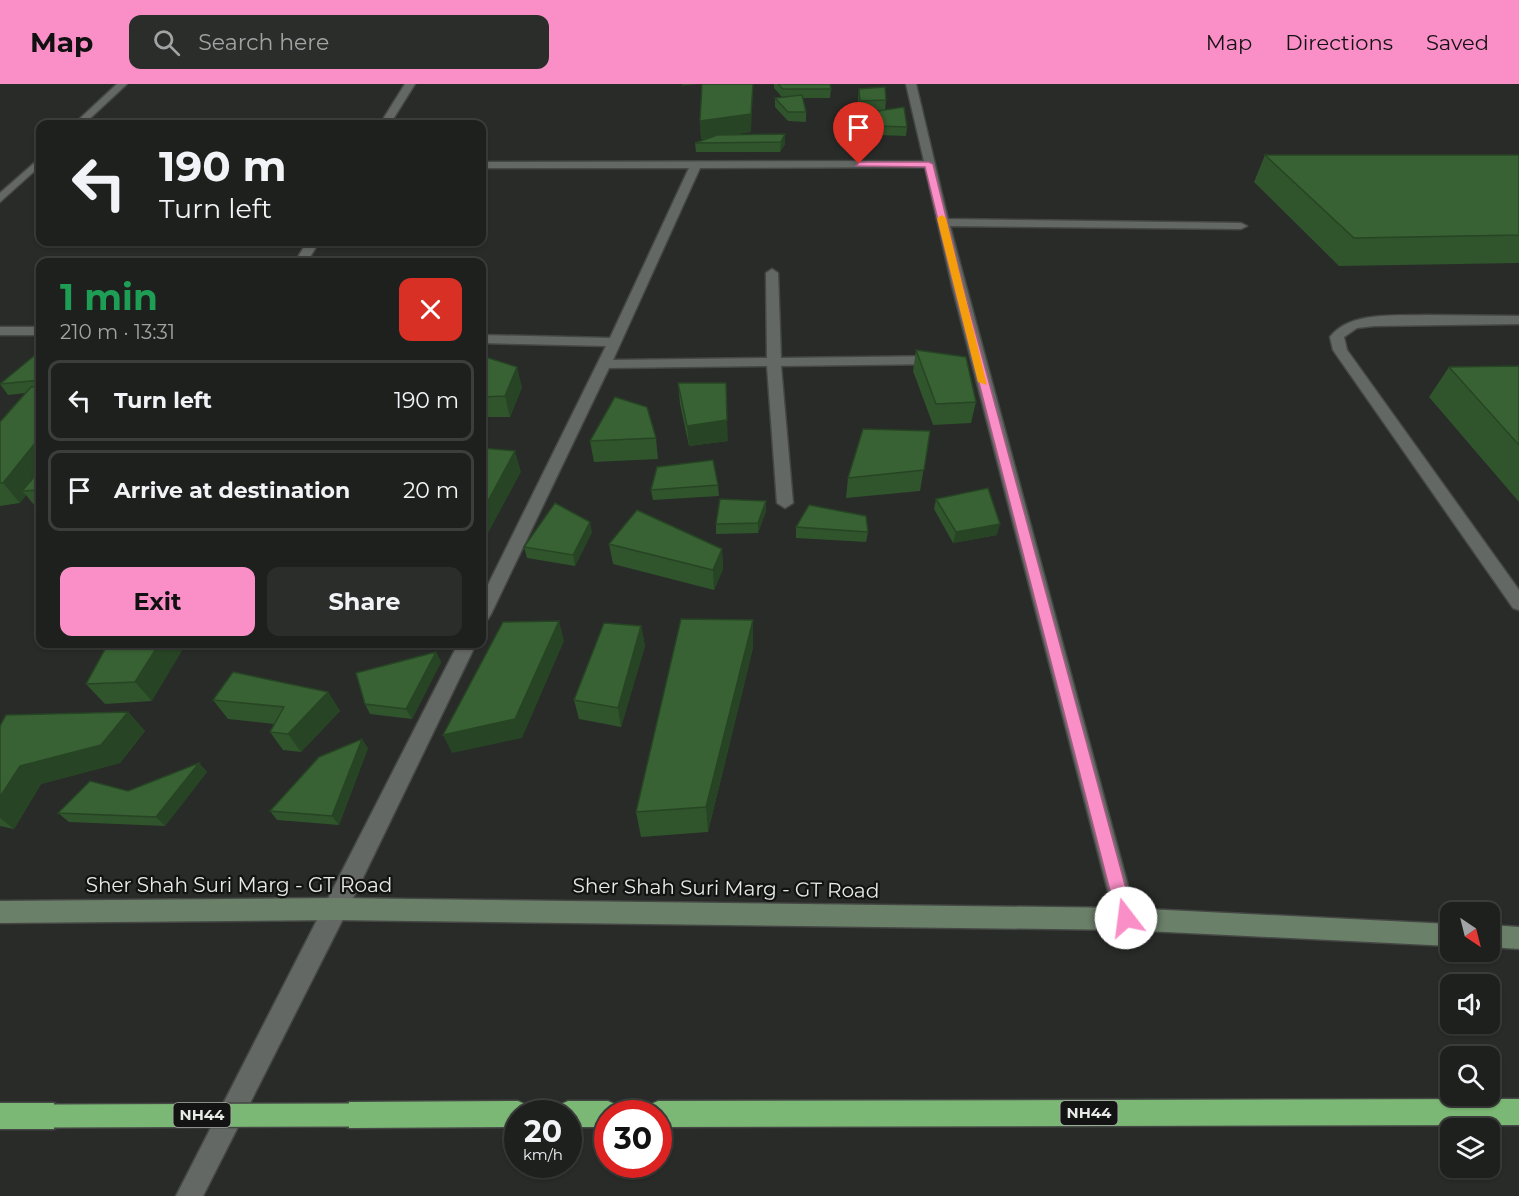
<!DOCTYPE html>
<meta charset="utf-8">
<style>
:root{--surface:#1e201e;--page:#2b2d2b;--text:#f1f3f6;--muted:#a1a3a4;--line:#3c3e3c;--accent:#fa8fc8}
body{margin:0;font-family:Montserrat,sans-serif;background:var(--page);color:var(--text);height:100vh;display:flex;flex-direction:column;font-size:22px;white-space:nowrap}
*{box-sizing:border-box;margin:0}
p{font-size:20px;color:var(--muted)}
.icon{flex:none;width:33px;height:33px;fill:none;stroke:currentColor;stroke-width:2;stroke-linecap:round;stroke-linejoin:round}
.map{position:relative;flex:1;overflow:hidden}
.details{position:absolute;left:36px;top:174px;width:450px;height:390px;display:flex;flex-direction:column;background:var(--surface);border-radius:12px;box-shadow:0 2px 4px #0004,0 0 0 2px var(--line)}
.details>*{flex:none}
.top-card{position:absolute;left:36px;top:36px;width:450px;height:126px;border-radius:12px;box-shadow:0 2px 4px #0004,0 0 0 2px var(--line);background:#1e201e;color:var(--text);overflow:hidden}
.needle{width:39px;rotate:145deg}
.buttons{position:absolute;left:1440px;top:818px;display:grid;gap:12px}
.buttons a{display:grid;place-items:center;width:60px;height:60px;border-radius:12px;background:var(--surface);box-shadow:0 2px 4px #0004,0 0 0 2px var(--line);font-size:30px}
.speed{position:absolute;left:504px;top:1016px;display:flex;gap:12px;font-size:30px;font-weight:700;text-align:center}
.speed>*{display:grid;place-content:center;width:78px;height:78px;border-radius:50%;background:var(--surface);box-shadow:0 2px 4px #0004,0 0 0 2px var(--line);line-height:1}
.speed small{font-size:15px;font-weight:400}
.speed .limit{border:9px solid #d22;background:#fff;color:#111}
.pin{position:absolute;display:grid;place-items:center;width:51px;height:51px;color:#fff;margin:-62px -26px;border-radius:50% 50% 50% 0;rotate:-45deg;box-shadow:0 0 6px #0007}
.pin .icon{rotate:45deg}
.me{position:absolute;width:66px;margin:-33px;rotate:345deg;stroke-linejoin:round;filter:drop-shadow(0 0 4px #0008)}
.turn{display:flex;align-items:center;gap:21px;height:126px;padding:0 24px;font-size:27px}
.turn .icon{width:78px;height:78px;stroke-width:2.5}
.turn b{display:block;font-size:42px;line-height:51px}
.round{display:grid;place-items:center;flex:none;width:63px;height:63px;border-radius:12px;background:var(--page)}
.headline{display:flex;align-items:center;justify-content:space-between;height:102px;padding:0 24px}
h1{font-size:36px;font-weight:700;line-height:45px;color:#1e9e55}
.button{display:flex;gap:12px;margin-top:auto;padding:12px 24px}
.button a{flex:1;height:69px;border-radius:12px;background:var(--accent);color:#111;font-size:24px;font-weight:700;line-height:69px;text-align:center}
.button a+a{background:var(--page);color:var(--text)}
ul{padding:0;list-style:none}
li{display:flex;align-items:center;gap:18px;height:81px;margin:0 12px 9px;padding:0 12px;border:3px solid var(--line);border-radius:12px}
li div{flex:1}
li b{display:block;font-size:22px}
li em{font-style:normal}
header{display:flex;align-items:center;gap:36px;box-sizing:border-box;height:84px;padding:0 30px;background:var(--accent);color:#111}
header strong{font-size:28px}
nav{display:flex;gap:33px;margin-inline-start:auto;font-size:21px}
.search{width:420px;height:54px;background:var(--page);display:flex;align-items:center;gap:15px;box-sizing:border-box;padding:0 21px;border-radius:12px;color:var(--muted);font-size:22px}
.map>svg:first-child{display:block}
</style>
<header>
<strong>Map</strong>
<div class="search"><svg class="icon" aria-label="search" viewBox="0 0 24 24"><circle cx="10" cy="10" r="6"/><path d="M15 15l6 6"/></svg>Search here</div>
<nav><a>Map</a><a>Directions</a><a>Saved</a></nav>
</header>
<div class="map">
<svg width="1519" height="1112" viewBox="0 0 1519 1112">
<rect width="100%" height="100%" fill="#282b28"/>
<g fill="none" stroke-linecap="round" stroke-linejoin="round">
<defs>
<path id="lane" d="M 1426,231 L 1519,232 L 1519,240 L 1374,242 L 1357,244 L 1344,253 L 1347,266 L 1519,506 L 1519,526 L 1513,524 L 1333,266 L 1330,253 C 1349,227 1397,232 1426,231 Z"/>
<path id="street" d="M 117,0 L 127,0 L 84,40 L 74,40 Z
M 405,0 L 415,0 L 390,40 L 380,40 Z
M 906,0 L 916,0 L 948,135 L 1241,139 L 1247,142 L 1241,145 L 950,142 L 1137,835 L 1134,843 L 1126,846 L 1118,843 L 1115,835 L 952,202 L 925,83 L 700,84 L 613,276 L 767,274 L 766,189 L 772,185 L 778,189 L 781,274 L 940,272 L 947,276 L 940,280 L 781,282 L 793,419 L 785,424 L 777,419 L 767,282 L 609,284 L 491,530 L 488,535 L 482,537 L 482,513 L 606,262 L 482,259 L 482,251 L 610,254 L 689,84 L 482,84 L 482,78 L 924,77 Z
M 40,74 L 40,82 L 0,118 L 0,109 Z
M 307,158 L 319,158 L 307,178 L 295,178 Z
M 0,243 L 40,243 L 40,251 L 0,251 Z
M 458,560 L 476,560 L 344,833 L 203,1112 L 176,1112 Z"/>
<path id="secondary" d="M 336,814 L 1126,824 L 1450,840 L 1450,862 L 1126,846 L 336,836 L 0,839 L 0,817 Z
M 1490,841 L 1519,843 L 1519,865 L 1490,863 Z"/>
<path id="highway" d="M 1519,1015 L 1519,1041 L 658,1043 L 658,1029 L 646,1029 L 649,1021 L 658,1017 Z
M 518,1017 L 527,1021 L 530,1029 L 518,1029 L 518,1043 L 349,1044 L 340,1040 L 336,1031 L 340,1022 L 349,1018 Z
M 568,1017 L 608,1017 L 617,1021 L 620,1029 L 608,1029 L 608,1043 L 568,1043 L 568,1029 L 556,1029 L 559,1021 Z
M 0,1019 L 54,1019 L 63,1023 L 67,1032 L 63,1041 L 54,1045 L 0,1045 Z"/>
</defs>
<use href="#lane" stroke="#444744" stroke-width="3"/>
<use href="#street" stroke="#444744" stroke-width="3"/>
<use href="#secondary" stroke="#444744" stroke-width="3"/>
<use href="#highway" stroke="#444744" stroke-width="3"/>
<use href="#lane" fill="#646864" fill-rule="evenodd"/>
<use href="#street" fill="#646864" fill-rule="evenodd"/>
<use href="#secondary" fill="#6b8069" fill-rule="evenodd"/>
<use href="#highway" fill="#7cb875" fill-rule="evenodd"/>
<defs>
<path id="highway-bridge" d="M 54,1032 L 349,1031"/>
</defs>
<use href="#highway-bridge" stroke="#444744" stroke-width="26" stroke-linecap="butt"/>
<use href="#highway-bridge" stroke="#7cb875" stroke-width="23"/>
</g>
<path fill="#30542c" d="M 774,0 L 830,0 L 831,5 L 830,14 L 803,14 L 806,28 L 806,38 L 788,37 L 775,23 L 775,14 L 782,13 L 774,4 Z
M 859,5 L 886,16 L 885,26 L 907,43 L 906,52 L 877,51 L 864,38 L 865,29 L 884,26 L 860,27 L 858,15 Z
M 700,37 L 751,48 L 735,50 L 785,50 L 785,60 L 780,68 L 696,68 L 695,59 L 706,55 L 701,55 Z
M 1265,71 L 1519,71 L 1519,179 L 1339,182 L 1254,98 Z
M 916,266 L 976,318 L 971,339 L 933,341 L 913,287 Z
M 40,267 L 40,427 L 39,427 L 26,411 L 20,419 L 0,422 L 0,338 L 26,309 L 8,311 L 0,300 Z
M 482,272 L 522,303 L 510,333 L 482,333 Z
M 1519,282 L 1519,418 L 1429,313 L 1449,283 Z
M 678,299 L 728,357 L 689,362 L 680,320 Z
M 930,347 L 920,407 L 846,414 L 848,394 Z
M 656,354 L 658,375 L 594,378 L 590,357 Z
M 718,401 L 719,412 L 653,416 L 651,406 Z
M 936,415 L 997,451 L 953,459 L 934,425 Z
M 766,417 L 766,427 L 758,449 L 716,450 L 716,440 Z
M 796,443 L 868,448 L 866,458 L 796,454 Z
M 592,448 L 575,482 L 527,474 L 524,463 Z
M 609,460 L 722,465 L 723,485 L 714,506 L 613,480 Z
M 641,542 L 645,562 L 621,643 L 579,635 L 574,616 Z
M 108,560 L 152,617 L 105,620 L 86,600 Z
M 753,564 L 708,748 L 641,753 L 636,728 Z
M 436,568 L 441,578 L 412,635 L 370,630 L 365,620 Z
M 328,608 L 340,627 L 301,668 L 283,666 L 270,648 L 274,640 L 228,635 L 213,616 Z
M 128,628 L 145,647 L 120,679 L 41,700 L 14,745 L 0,742 L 0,642 Z
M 368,664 L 339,741 L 277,736 L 270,727 Z
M 199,679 L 207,688 L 165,742 L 69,738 L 58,729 L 128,707 Z"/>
<path fill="#274524" d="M 682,0 L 698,0 L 682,2 Z
M 753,0 L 751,48 L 701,55 L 700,37 Z
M 785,50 L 785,60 L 780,68 L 781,58 Z
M 517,283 L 522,303 L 510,333 L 505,312 Z
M 727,336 L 728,357 L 689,362 L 687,342 Z
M 40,353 L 40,393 L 22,407 L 26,411 L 20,419 L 3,399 Z
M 515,367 L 521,388 L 482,460 L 482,428 Z
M 766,417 L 766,427 L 758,449 L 758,439 Z
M 590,438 L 592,448 L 575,482 L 573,471 Z
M 1000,440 L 997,451 L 953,459 L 956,448 Z
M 722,465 L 723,485 L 714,506 L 713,486 Z
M 753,536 L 753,564 L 708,748 L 706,723 Z
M 559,537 L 564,557 L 522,654 L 452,669 L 443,651 Z
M 641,542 L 645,562 L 621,643 L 618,624 Z
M 159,560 L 186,560 L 152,617 L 135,598 Z
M 436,568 L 441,578 L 412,635 L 406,625 Z
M 328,608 L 340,627 L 301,668 L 288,650 Z
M 128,628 L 145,647 L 120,679 L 41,700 L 14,745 L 0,734 L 0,713 L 20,682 Z
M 362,655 L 368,664 L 339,741 L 332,732 Z
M 199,679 L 207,688 L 165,742 L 156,733 Z"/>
<path fill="#386233" stroke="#274524" stroke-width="1.5" d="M 702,0 L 753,0 L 751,30 L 700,37 Z
M 778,0 L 830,0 L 831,5 L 783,5 Z
M 885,3 L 886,16 L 860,17 L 859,5 Z
M 802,11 L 806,28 L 788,28 L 775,14 Z
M 904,23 L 907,43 L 878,42 L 865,29 Z
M 785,50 L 781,58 L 695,59 L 717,51 Z
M 1265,71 L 1519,71 L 1519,151 L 1354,154 Z
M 916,266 L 966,273 L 976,318 L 936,320 Z
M 40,267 L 40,296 L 0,300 Z
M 482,272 L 517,283 L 505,312 L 482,313 Z
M 1519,282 L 1519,361 L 1449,283 Z
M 678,299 L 726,299 L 727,336 L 687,342 Z
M 40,302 L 40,353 L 3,399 L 0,399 L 0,338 L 31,303 Z
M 615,313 L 647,323 L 656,354 L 590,357 Z
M 863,345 L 930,347 L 924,386 L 848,394 Z
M 482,364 L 515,367 L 482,428 Z
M 713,376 L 718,401 L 651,406 L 657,383 Z
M 40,386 L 40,406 L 22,407 Z
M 988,404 L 1000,440 L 956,448 L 936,415 Z
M 720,415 L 766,417 L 758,439 L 716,440 Z
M 555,419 L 590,438 L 573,471 L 524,463 Z
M 809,421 L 866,432 L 868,448 L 796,443 Z
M 637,426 L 722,465 L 713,486 L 609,460 Z
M 681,535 L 753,536 L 706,723 L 636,728 Z
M 559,537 L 515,635 L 443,651 L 503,538 Z
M 604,539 L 641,542 L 618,624 L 574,616 Z
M 108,560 L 159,560 L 135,598 L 86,600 Z
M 436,568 L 406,625 L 365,620 L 356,589 Z
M 233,588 L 328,608 L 288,650 L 270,648 L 284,623 L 213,616 Z
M 128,628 L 101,661 L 20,682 L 0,713 L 0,642 L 6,631 Z
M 362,655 L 332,732 L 270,727 L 319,673 Z
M 199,679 L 156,733 L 58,729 L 90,697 L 128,707 Z"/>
<path fill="#fa8fc8" stroke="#a25d82" stroke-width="1.5" d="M 859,78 L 929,78 L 933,80 L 963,202 L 1134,834 L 1132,840 L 1126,843 L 1120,840 L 1117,834 L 954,202 L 925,83 L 856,82 Z"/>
<path fill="#f59e0b" d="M 942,131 L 946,134 L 987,301 L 978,298 L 937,134 Z"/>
<g text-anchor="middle" stroke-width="4.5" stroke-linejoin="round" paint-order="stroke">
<g fill="#121312" stroke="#a7a9a7" stroke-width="1.5">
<rect x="1060.5" y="1017" width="57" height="24" rx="4.5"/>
<rect x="173.5" y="1019" width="57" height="24" rx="4.5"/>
</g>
<g font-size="15" font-weight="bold" fill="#e7e9e7">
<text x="1089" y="1034">NH44</text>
<text x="202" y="1036">NH44</text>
</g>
<g font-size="20" fill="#e7e9e7" stroke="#121312">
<text x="239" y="808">Sher Shah Suri Marg - GT Road</text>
<text transform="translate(726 804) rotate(1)" y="7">Sher Shah Suri Marg - GT Road</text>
</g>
</g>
</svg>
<div class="buttons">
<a><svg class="needle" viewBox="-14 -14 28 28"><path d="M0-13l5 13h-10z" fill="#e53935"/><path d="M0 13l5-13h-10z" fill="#a1a3a4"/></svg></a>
<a><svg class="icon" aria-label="sound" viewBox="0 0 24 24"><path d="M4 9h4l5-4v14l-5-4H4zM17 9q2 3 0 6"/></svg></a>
<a><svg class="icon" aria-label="search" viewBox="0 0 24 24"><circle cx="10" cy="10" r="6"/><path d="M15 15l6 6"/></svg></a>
<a><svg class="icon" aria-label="layers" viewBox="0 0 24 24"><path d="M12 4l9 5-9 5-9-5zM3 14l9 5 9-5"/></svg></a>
</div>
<div class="speed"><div>20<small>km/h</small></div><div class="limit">30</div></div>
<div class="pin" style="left:859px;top:80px;background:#d93025"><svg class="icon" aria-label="arrive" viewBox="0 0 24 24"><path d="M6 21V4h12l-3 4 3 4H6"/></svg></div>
<svg class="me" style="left:1126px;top:834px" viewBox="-20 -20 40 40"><circle r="19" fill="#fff"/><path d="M0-13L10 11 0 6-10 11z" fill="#fa8fc8"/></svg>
<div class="top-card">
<div class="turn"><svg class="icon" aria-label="left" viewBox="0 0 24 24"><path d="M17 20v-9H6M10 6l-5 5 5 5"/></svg><div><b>190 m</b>Turn left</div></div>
</div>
<section class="details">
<div class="headline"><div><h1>1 min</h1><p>210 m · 13:31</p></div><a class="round" style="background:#d93025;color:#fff"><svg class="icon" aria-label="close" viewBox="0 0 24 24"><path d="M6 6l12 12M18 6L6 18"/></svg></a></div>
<ul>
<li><svg class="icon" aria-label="left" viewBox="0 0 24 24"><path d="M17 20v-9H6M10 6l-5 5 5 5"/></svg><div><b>Turn left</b></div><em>190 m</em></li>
<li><svg class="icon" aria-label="arrive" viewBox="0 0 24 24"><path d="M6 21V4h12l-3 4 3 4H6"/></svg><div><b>Arrive at destination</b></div><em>20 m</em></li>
</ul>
<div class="button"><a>Exit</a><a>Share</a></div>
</section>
</div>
